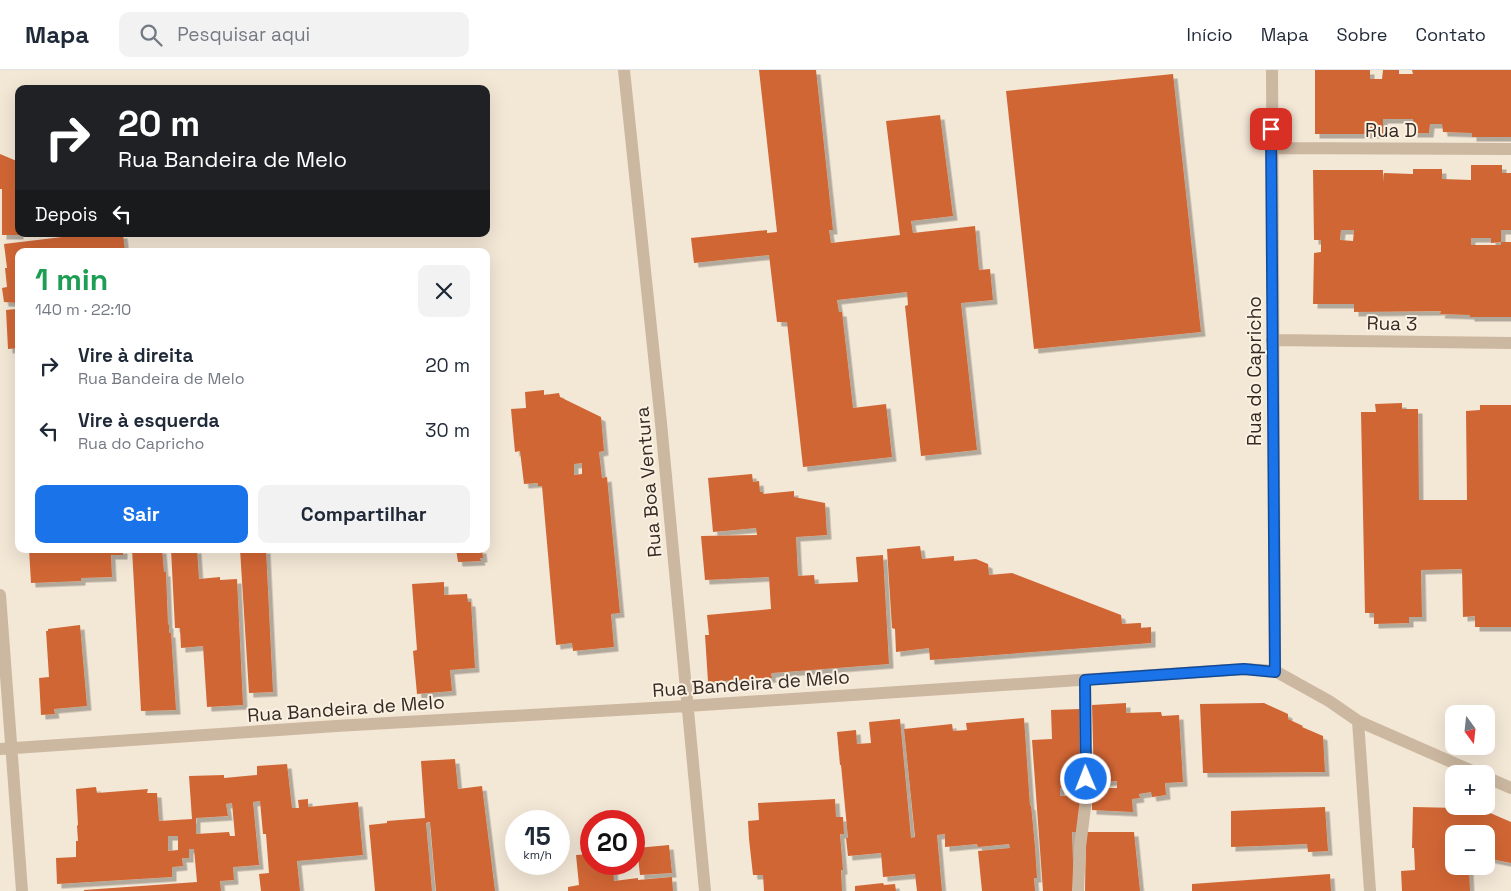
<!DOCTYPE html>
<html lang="pt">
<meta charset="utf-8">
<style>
:root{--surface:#fff;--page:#f2f2f3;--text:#1f2937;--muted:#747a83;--line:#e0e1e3;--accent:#1a73e8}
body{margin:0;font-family:"Space Grotesk",sans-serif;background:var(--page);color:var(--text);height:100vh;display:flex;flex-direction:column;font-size:19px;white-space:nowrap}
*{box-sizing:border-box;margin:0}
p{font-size:16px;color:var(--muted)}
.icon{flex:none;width:28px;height:28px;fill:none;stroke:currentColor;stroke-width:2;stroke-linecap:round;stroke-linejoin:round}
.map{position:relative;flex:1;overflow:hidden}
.details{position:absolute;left:15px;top:178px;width:475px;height:305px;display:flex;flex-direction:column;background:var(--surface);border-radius:10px;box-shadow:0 5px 20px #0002}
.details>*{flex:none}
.guide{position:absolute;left:15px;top:15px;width:475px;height:152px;border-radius:10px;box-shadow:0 5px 20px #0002;background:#202124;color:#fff;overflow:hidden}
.needle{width:32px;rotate:165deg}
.tools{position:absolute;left:1445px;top:635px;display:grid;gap:10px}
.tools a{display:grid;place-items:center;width:50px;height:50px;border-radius:10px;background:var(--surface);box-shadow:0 5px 20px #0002;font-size:25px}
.speed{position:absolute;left:505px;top:740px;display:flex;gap:10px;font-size:25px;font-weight:700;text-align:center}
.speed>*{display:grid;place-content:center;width:65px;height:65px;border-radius:50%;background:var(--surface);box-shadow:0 5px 20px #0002;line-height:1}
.speed small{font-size:12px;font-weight:400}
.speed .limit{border:8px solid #d22;background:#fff;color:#111}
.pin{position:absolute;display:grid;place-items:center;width:42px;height:42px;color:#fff;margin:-21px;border-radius:10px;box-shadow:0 2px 8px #0006}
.me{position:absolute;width:55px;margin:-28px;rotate:359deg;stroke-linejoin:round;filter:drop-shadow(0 0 4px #0008)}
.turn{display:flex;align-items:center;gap:18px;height:105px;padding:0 20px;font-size:22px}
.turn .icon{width:65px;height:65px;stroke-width:2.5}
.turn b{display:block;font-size:35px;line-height:42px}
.then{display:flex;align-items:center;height:48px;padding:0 20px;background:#0003;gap:10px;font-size:19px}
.round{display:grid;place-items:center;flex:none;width:52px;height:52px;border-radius:10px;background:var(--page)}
.head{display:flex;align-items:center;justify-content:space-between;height:85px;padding:0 20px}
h1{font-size:30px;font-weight:700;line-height:38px;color:#1e9e55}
.primary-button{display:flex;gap:10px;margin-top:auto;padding:10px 20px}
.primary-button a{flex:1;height:58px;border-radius:10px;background:var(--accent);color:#fff;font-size:20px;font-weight:700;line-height:58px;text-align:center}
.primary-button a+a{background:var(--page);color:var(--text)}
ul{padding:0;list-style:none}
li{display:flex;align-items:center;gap:15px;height:65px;padding:0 20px}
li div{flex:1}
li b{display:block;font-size:19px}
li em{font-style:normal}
header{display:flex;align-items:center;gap:30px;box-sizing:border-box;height:70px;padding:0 25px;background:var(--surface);border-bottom:1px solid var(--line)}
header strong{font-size:24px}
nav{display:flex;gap:28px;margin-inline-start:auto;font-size:18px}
.search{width:350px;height:45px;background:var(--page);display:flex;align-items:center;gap:12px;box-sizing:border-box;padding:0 18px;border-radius:10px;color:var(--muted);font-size:19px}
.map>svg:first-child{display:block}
</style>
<header>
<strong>Mapa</strong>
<div class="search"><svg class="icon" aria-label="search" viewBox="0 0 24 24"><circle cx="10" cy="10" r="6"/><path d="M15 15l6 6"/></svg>Pesquisar aqui</div>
<nav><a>Início</a><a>Mapa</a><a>Sobre</a><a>Contato</a></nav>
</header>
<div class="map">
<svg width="1511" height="821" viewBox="0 0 1511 821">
<defs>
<filter id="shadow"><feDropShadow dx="4.5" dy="4.5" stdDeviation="0" flood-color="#0004"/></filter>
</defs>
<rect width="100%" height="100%" fill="#f3e7d6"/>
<path fill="#d16635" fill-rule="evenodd" filter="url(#shadow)" d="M 759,0 L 816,0 L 833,160 L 829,160 L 831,173 L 900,165 L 886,51 L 940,45 L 953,146 L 911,151 L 913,163 L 975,156 L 979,200 L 990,199 L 993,230 L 961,233 L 977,380 L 921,386 L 905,236 L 908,235 L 907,222 L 837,230 L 839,242 L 842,242 L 853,338 L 886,334 L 892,387 L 803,397 L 787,252 L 777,252 L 769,185 L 694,193 L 691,168 L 767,160 L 767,163 L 777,162 Z
M 1315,0 L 1370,0 L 1370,9 L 1382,9 L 1383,0 L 1399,0 L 1399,4 L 1413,4 L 1412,0 L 1511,0 L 1511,67 L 1472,67 L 1472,63 L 1443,62 L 1442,54 L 1430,54 L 1429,63 L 1413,63 L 1413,49 L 1383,49 L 1383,64 L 1315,64 Z
M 1173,4 L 1201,262 L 1034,279 L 1006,21 Z
M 0,84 L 19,92 L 19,165 L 2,165 L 2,119 L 0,119 Z
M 1471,95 L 1502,95 L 1502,103 L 1511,103 L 1511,160 L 1501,160 L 1501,172 L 1491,173 L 1491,168 L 1471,168 L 1471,175 L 1501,175 L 1501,172 L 1511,172 L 1511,247 L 1470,247 L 1470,245 L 1440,244 L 1441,241 L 1354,242 L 1354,234 L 1313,234 L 1314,183 L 1321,182 L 1321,170 L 1314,170 L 1313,100 L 1383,100 L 1383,112 L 1384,103 L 1413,104 L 1413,99 L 1442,99 L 1442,109 L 1471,110 ZM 1341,160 L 1354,160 L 1353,171 L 1340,170 Z
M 87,164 L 123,164 L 125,181 L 19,181 L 19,233 L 4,232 L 2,218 L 7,217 L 5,198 L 7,198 L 4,174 Z
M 16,239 L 19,239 L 19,278 L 8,279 L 6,240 Z
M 544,320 L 544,325 L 559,323 L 560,327 L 601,347 L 604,381 L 599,382 L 602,408 L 607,407 L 620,543 L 611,544 L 614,577 L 573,581 L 572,573 L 556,575 L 542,416 L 538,416 L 538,413 L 524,414 L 520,381 L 515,382 L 511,339 L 526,338 L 525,322 ZM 582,393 L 582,404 L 574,405 L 574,394 Z
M 1402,333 L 1402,339 L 1418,339 L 1419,430 L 1467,430 L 1466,341 L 1480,340 L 1480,335 L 1511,335 L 1511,557 L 1475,557 L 1475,546 L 1463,547 L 1462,499 L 1421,500 L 1422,547 L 1409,547 L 1409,553 L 1374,554 L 1374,543 L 1365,543 L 1361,342 L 1376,342 L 1375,334 Z
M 16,361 L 19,361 L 19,392 L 17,393 Z
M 752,404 L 753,412 L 759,411 L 760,422 L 763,422 L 763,424 L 794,421 L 794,427 L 825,433 L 827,465 L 796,467 L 798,506 L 814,505 L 815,514 L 858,512 L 856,487 L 883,485 L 889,594 L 772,603 L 771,604 L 772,608 L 708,612 L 705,565 L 709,565 L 707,545 L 771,539 L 769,507 L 705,510 L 701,466 L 757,465 L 756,458 L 713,462 L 708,408 Z
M 920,476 L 922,489 L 954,486 L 954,491 L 976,489 L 988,494 L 989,505 L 1012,503 L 1121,545 L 1122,554 L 1139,553 L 1141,553 L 1141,558 L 1151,557 L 1151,573 L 930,590 L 929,578 L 896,582 L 895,559 L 892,558 L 887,479 Z
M 29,479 L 123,479 L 123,485 L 111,485 L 112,507 L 81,508 L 81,511 L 31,513 Z
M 132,479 L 162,479 L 164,502 L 166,502 L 168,555 L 169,554 L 169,563 L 171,563 L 176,640 L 141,641 Z
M 171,479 L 197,479 L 199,509 L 220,507 L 220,510 L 237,509 L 243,635 L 207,637 L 203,576 L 181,578 L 180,558 L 175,558 Z
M 240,479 L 266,479 L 273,622 L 249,623 Z
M 456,479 L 482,479 L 483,488 L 480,488 L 481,491 L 458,492 Z
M 444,512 L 444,525 L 467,524 L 468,532 L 471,532 L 475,598 L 450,600 L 452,621 L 417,624 L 413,581 L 417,580 L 412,514 Z
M 80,555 L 87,636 L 54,639 L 55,644 L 41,645 L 39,608 L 49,607 L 46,561 L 48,561 L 48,559 Z
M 1126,633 L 1126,643 L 1161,642 L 1162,646 L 1179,645 L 1183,712 L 1165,713 L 1166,725 L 1152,727 L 1151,722 L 1139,724 L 1140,728 L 1132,729 L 1133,742 L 1092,740 L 1092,718 L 1117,718 L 1117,711 L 1094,712 L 1092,635 Z
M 1264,633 L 1288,644 L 1288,649 L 1303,656 L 1302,657 L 1323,666 L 1325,702 L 1203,703 L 1200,634 Z
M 1080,639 L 1081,717 L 1060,718 L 1060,726 L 1081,725 L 1079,762 L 1072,762 L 1074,821 L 1043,821 L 1032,670 L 1052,669 L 1051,640 Z
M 1024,648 L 1030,736 L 1031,735 L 1035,777 L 1037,808 L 1034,808 L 1035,821 L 982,821 L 978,781 L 1010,778 L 1009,774 L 978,777 L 977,774 L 945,777 L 945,764 L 937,765 L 942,821 L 917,821 L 915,804 L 883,807 L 881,783 L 848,786 L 846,768 L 848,768 L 841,695 L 840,695 L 837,662 L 856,660 L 857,674 L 871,673 L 869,652 L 900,649 L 911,768 L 915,767 L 904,659 L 952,654 L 953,661 L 967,660 L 966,653 Z
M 455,689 L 458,719 L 482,716 L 495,821 L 436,821 L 430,752 L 426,753 L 432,821 L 375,821 L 369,755 L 387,753 L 387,751 L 425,748 L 421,691 Z
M 287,694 L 292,738 L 299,738 L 298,730 L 308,729 L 308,737 L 358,732 L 363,785 L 297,791 L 300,821 L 261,821 L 259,804 L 269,803 L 266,764 L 263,764 L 260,731 L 253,732 L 259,795 L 233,797 L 234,810 L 220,811 L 221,821 L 84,821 L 84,820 L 197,812 L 194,779 L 189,779 L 189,788 L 182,788 L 183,796 L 172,797 L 172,807 L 57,814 L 56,788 L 76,787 L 76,771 L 78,771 L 77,756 L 78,755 L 76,719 L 96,717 L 97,723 L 148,719 L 147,723 L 157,723 L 159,751 L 192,749 L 189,706 L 224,705 L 224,708 L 257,705 L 257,696 ZM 232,733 L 235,766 L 230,766 L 229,762 L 196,764 L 196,748 L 228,746 L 226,734 ZM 168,766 L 178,766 L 178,780 L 168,781 Z
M 835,729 L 836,747 L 843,747 L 844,764 L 840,764 L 843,800 L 841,800 L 842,821 L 764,821 L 763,805 L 753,805 L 749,769 L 748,751 L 759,750 L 758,733 Z
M 1460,736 L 1474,736 L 1511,752 L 1511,793 L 1486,788 L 1486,764 L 1454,764 L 1454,796 L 1460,796 L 1459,798 L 1469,798 L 1470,821 L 1402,821 L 1401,801 L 1415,800 L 1414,778 L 1412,778 L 1413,737 L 1459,738 Z
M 1325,737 L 1328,781 L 1308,782 L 1307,774 L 1231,777 L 1231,741 Z
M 1086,762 L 1134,762 L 1140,821 L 1085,821 Z
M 669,775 L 672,803 L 640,805 L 637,778 Z
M 591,784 L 591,794 L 613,794 L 614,811 L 638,808 L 638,810 L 672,807 L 673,821 L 568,821 L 568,817 L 579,815 L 576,785 Z
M 1330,804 L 1331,821 L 1192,821 L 1192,814 Z
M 883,813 L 884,815 L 895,814 L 896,821 L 855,821 L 855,816 Z"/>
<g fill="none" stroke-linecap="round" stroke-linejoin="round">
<path stroke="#ccb8a1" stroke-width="12" d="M 1078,821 L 1080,777 L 1086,729 L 1085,610"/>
<path stroke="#ccb8a1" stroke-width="12" d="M 624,0 L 661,353 L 705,821
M 1272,0 L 1275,601
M 1271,78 L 1511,79
M 1272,270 L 1511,273
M 0,525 L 22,821
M 1358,651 L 1370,821
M 0,679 L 336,656 L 687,636 L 1244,599 L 1275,601 L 1329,631 L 1358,651 L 1479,704
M 1486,707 L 1511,718"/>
</g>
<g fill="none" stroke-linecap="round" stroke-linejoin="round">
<defs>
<path id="route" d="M 1086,709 L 1085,610 L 1244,599 L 1275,602 L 1271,59"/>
</defs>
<use href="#route" stroke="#114b97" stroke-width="12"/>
<use href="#route" stroke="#1a73e8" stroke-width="9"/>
</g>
<g text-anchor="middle" stroke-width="4" stroke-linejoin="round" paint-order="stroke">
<g font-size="19" fill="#352b24" stroke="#fbf1e2">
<text x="1391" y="67">Rua D</text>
<text transform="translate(1392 253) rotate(1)" y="7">Rua 3</text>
<text transform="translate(1254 301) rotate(-90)" y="7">Rua do Capricho</text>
<text transform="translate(648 412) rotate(-95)" y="7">Rua Boa Ventura</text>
<text transform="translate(751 613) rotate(-4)" y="7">Rua Bandeira de Melo</text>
<text transform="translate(346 638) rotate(-4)" y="7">Rua Bandeira de Melo</text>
</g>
</g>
</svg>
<div class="tools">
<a><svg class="needle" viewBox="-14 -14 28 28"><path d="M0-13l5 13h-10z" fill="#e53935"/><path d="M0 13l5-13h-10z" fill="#747a83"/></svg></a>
<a>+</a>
<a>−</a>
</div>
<div class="speed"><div>15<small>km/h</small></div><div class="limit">20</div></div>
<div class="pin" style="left:1271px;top:59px;background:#d93025"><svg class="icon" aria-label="arrive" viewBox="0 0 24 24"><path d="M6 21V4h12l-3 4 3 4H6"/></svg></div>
<svg class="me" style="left:1086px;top:709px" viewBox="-20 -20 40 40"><circle r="17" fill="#1a73e8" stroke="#fff" stroke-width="3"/><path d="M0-11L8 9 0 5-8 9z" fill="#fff"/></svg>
<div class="guide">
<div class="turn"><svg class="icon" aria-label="right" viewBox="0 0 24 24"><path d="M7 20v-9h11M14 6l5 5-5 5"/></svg><div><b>20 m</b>Rua Bandeira de Melo</div></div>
<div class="then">Depois<svg class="icon" aria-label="left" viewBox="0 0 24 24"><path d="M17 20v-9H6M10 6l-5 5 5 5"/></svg></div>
</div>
<section class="details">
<div class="head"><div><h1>1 min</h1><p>140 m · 22:10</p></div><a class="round"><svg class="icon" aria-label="close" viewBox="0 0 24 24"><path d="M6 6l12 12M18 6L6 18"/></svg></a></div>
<ul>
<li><svg class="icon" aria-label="right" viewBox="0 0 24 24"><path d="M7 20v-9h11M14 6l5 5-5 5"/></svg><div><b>Vire à direita</b><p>Rua Bandeira de Melo</p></div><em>20 m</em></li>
<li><svg class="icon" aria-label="left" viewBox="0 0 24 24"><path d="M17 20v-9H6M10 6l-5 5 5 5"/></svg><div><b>Vire à esquerda</b><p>Rua do Capricho</p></div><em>30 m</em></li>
</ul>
<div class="primary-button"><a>Sair</a><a>Compartilhar</a></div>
</section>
</div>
